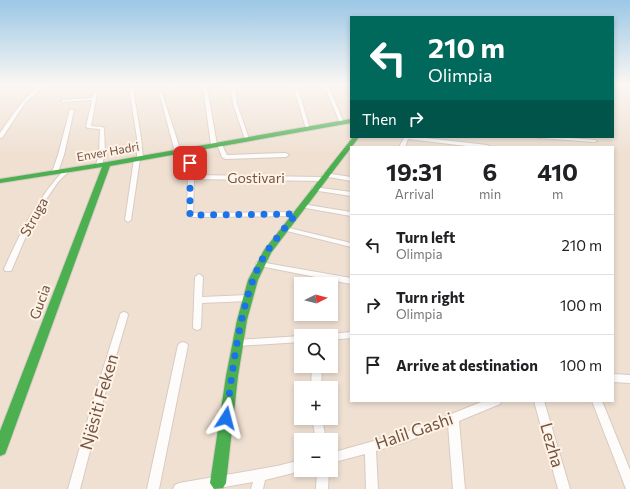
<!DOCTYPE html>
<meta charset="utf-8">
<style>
:root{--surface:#fff;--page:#f2f2f2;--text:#202124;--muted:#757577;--line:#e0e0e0}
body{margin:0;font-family:Commissioner,sans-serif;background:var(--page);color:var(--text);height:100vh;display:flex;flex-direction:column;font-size:15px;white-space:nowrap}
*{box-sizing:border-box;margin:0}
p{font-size:13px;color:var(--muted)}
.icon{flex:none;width:22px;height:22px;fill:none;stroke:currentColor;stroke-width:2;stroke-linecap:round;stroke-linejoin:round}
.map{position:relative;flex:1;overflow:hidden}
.panel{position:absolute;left:350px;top:146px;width:264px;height:256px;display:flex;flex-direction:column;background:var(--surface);border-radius:0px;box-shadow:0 2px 6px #0003}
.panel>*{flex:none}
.hud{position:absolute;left:350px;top:16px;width:264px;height:122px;border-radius:0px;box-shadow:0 2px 6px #0003;background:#00695c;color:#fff;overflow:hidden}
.needle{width:26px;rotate:84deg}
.tools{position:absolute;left:294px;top:277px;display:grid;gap:8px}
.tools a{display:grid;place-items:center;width:44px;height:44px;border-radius:0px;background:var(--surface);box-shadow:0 2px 6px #0003;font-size:20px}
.pin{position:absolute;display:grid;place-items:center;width:34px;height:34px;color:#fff;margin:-17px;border-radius:8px;box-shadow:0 2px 6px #0006}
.me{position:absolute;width:44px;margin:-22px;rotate:9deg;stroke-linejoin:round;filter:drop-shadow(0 0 3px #0008)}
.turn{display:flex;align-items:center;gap:14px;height:84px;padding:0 12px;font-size:18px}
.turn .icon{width:52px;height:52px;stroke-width:2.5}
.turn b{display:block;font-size:28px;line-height:34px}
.then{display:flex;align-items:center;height:38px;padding:0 12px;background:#0003;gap:8px;font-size:15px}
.eta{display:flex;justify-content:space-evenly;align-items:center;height:68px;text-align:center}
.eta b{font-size:24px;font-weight:700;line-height:28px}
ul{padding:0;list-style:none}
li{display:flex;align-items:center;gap:12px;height:60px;padding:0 12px;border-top:1px solid var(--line)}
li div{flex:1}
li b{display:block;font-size:15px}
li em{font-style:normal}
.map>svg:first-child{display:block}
</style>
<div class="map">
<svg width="630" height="489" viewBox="0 0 630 489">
<rect width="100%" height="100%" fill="#f6eee5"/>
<path fill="#efe0d2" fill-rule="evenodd" d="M 0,85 L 351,85 L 351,137 L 613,137 L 613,85 L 630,85 L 630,489 L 0,489 ZM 351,147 L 613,147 L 613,401 L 351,401 ZM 301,284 L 331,284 L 331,314 L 301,314 ZM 301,336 L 331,336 L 331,366 L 301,366 ZM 301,388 L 331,388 L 331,418 L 301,418 ZM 301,440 L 331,440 L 331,470 L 301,470 Z"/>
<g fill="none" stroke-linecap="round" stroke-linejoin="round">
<defs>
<path id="street" d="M 40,85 L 45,85 L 25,103 L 2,138 L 0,138 L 0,133 C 12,116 23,98 40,85 Z
M 170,85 L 174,85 L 174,89 L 172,89 Z
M 205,85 L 210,85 L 207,87 L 217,145 L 214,147 L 211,145 L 203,87 Z
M 231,85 L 235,85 L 237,104 L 249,139 L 249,140 L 245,139 L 233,104 Z
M 293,85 L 297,85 L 310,129 L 310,130 L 306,129 Z
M 324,85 L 328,85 L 344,123 L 344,124 L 340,123 Z
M 625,85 L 630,85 L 630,87 Z
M 131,87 L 133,88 L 141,138 L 143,158 L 140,159 L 131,220 L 128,222 L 125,220 L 134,159 L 137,158 L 137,138 L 129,88 Z
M 159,92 L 162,93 L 181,152 L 180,153 L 176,153 L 175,152 Z
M 94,93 L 97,94 L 91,126 L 102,127 L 104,128 L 105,153 L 102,165 L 99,167 L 96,165 L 99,153 L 100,129 L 88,128 L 86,127 L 92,100 L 63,102 L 61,101 L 63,100 L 92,98 Z
M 70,109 L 74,110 L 64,155 L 58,172 L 55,174 L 53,173 L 52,172 L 58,155 Z
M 403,137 L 417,137 L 487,145 L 490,147 L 475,147 L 408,139 L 405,147 L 399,147 L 404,138 Z
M 537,137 L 559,137 L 595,140 L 597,141 L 595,142 L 539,138 Z
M 217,143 L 221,143 L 227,155 L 286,153 L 289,155 L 286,157 L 225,159 L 222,157 L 217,144 Z
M 189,148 L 192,150 L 194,175 L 322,177 L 325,179 L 322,181 L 194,179 L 193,213 L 296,212 L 299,214 L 296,216 L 190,217 L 187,215 L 188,177 L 186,150 Z
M 66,169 L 69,171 L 58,182 L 43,204 L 29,229 L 12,269 L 11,271 L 5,271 L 4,269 C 20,233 37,199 64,170 Z
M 325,173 L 351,177 L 351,181 L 323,176 L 322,175 Z
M 314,187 L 351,192 L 351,196 L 312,190 L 312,188 Z
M 302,204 L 351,212 L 351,216 L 300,207 L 299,206 Z
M 285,227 L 351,243 L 351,247 L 283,230 L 282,229 Z
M 257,262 L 260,262 L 351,278 L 351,284 L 260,266 L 257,266 L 256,264 Z
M 199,274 L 203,277 L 202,297 L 248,295 L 251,296 L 252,298 L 251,300 L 248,301 L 202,303 L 201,327 L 200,329 L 197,330 L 194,329 L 193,327 L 195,277 Z
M 124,312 L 127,313 L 128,315 L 103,401 L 80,489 L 68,489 L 93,401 L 120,315 L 121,313 Z
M 351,332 L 351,338 L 331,340 L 331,336 L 327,336 L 331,334 Z
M 301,336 L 301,342 L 238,346 L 235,345 L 234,343 L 235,341 L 238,340 L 301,336 L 302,336 Z
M 183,342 L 186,343 L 188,345 L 159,489 L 147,489 L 178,345 L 180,343 Z
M 312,366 L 322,366 L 321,388 L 311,388 Z
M 613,374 L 630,375 L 630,383 L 613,382 Z
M 484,401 L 501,401 L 500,404 L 459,421 L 465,489 L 453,489 L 448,425 L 406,442 L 376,451 L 378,489 L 366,489 L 365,454 L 331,463 L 331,453 L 406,432 Z
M 534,401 L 544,401 L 570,489 L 558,489 Z
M 592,401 L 602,401 L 630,470 L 630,489 L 626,489 Z
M 312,418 L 322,418 L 326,440 L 316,440 Z
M 301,460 L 301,470 L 305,470 L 265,480 L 263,489 L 251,489 L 253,482 L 213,489 L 173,489 L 175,485 L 179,483 L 277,466 Z
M 317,470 L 329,470 L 328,489 L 316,489 Z"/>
<path id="fast" d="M 351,119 L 351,123 L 110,166 L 7,449 L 5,454 L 0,456 L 0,431 L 102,167 L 0,183 L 0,179 L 107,162 Z
M 353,137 L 359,137 L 271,253 L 258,280 L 247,320 L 238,376 L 226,483 L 223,488 L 214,489 L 210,483 L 226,376 L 237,320 L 248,280 L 264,250 Z"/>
</defs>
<use href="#street" stroke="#d7cbc3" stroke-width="2"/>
<use href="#fast" stroke="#d6cac2" stroke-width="2"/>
<use href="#street" fill="#fefcfb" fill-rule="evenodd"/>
<use href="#fast" fill="#4caf50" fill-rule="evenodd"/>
</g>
<linearGradient id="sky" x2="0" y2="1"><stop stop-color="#9bc7e6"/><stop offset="0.55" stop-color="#fbf7f3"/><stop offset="1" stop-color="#fbf7f3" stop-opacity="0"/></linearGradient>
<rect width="630" height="154" fill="url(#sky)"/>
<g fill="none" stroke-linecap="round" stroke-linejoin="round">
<path stroke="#1a73e8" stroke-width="7" stroke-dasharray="0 12.6" d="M 190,163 L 190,215 L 296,214 C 286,227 275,239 266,253 C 240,294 233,370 226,418"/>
</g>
<g text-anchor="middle" stroke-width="4" stroke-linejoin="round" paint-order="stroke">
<g font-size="12" fill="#715447" stroke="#fff3e5">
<text transform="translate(108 152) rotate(-10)" y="4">Enver Hadri</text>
</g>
<g font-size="14" fill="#715447" stroke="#fff3e5">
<text x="256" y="183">Gostivari</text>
<text transform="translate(34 217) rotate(-61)" y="5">Struga</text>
<text transform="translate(40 302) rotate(-70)" y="5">Gucia</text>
</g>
<g font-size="17" fill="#715447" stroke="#fff3e5">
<text transform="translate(99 402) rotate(-74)" y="6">Njësiti Feken</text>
<text transform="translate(414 431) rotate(-19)" y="6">Halil Gashi</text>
<text transform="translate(552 445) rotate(74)" y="6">Lezha</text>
</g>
</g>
</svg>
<div class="tools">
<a><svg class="needle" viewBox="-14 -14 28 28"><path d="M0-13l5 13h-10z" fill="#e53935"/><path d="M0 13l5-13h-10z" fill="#757577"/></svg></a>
<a><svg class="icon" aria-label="search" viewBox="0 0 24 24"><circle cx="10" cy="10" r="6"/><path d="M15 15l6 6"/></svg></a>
<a>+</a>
<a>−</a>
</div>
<div class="pin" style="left:190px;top:163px;background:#d93025"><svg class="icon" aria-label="arrive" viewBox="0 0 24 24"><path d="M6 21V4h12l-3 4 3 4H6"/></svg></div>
<svg class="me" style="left:226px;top:418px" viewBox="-20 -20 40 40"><path d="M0-17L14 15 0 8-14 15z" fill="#1a73e8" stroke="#fff" stroke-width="4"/></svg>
<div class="hud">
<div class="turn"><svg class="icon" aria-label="left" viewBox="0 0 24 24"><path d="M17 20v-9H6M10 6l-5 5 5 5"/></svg><div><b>210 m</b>Olimpia</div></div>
<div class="then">Then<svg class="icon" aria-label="right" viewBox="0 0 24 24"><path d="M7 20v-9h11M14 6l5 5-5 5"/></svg></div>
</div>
<section class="panel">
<div class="eta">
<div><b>19:31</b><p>Arrival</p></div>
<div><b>6</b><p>min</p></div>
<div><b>410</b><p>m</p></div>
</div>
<ul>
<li><svg class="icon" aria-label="left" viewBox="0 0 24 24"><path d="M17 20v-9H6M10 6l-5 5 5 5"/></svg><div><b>Turn left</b><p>Olimpia</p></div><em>210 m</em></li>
<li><svg class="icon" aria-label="right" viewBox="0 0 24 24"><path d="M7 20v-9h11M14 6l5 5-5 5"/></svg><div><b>Turn right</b><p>Olimpia</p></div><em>100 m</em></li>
<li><svg class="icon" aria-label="arrive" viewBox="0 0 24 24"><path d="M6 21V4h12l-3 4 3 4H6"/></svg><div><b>Arrive at destination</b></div><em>100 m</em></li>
</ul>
</section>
</div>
